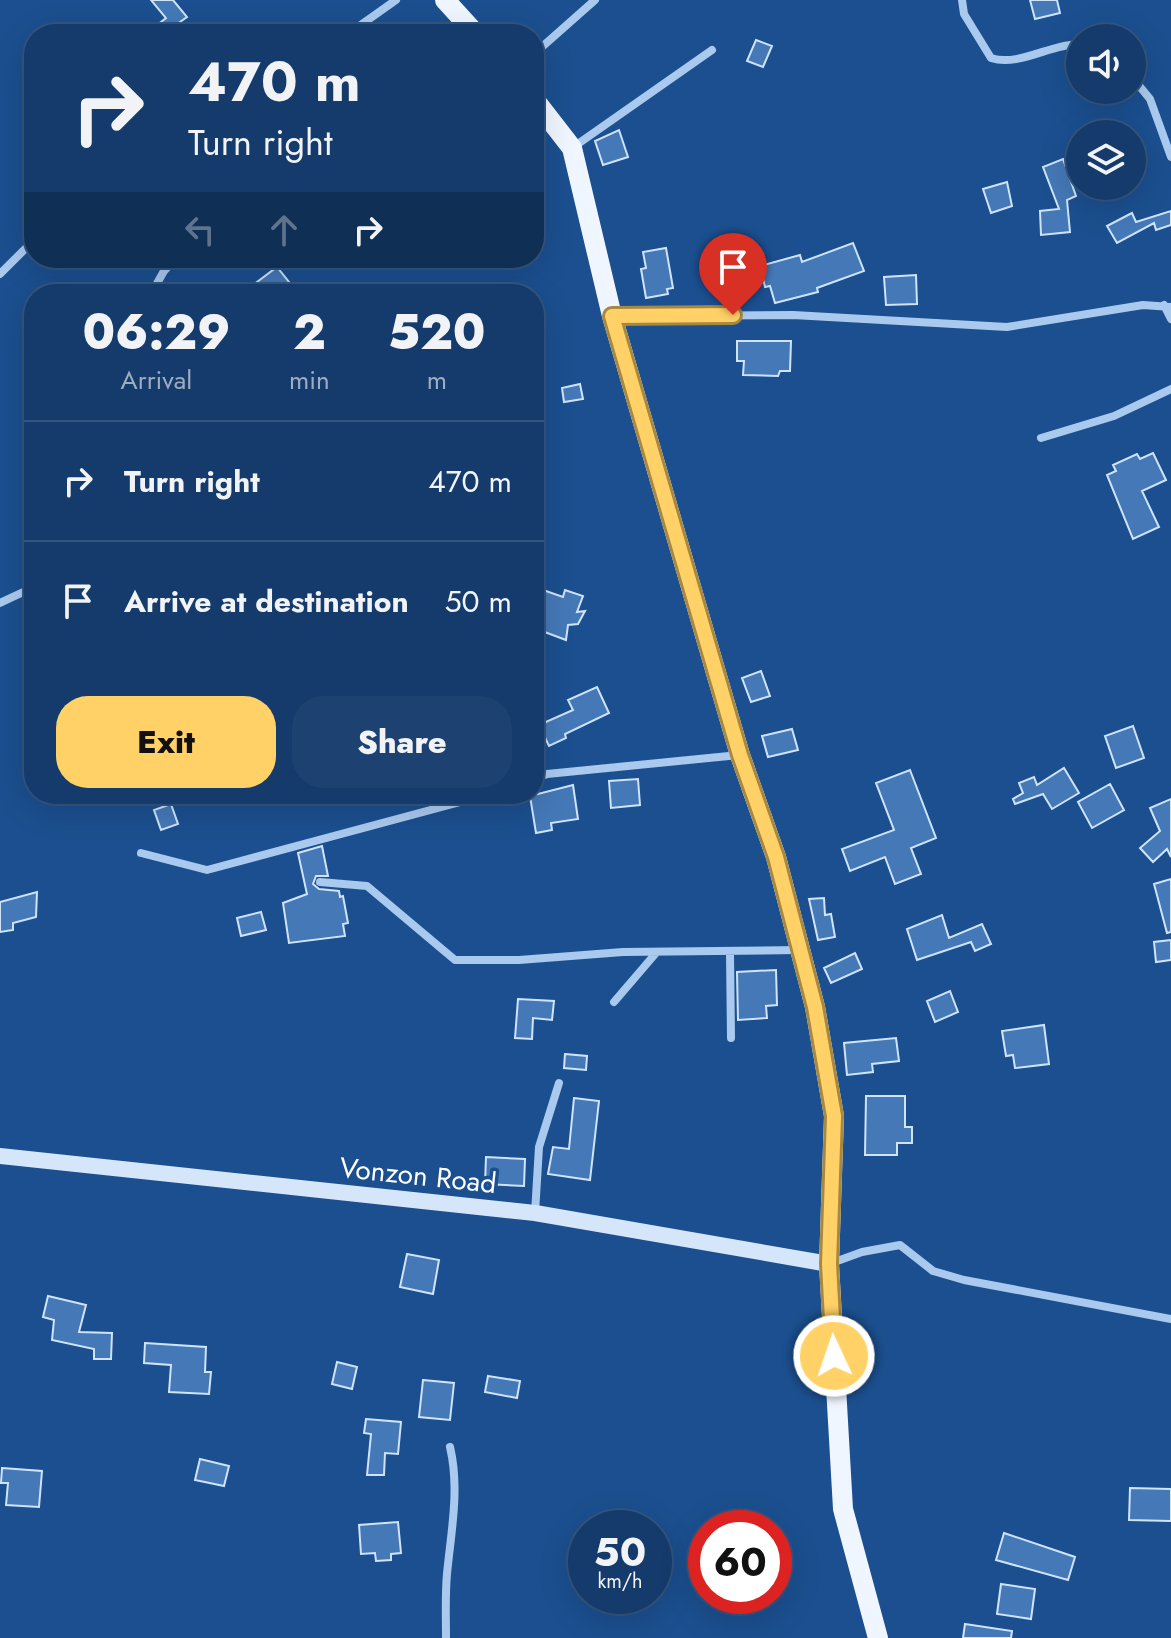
<!DOCTYPE html>
<style>
:root{--surface:#143b6b;--page:#1d4271;--text:#f1f3f6;--muted:#9dadc1;--line:#33557e;--accent:#ffd166}
body{margin:0;font-family:Jost,sans-serif;background:var(--page);color:var(--text);height:100vh;display:flex;flex-direction:column;font-size:30px;white-space:nowrap}
*{box-sizing:border-box;margin:0}
p{font-size:26px;color:var(--muted)}
.icon{flex:none;width:44px;height:44px;fill:none;stroke:currentColor;stroke-width:2;stroke-linecap:round;stroke-linejoin:round}
.map{position:relative;flex:1;overflow:hidden}
.panel{position:absolute;left:24px;top:284px;width:520px;height:520px;display:flex;flex-direction:column;background:var(--surface);border-radius:32px;box-shadow:0 8px 32px #0002,0 0 0 2px var(--line)}
.panel>*{flex:none}
.banner{position:absolute;left:24px;top:24px;width:520px;height:244px;border-radius:32px;box-shadow:0 8px 32px #0002,0 0 0 2px var(--line);background:#143b6b;color:var(--text);overflow:hidden}
.controls{position:absolute;left:1066px;top:24px;display:grid;gap:16px}
.controls a{display:grid;place-items:center;width:80px;height:80px;border-radius:50%;background:var(--surface);box-shadow:0 8px 32px #0002,0 0 0 2px var(--line);font-size:40px}
.speed{position:absolute;left:568px;top:1510px;display:flex;gap:16px;font-size:40px;font-weight:700;text-align:center}
.speed>*{display:grid;place-content:center;width:104px;height:104px;border-radius:50%;background:var(--surface);box-shadow:0 8px 32px #0002,0 0 0 2px var(--line);line-height:1}
.speed small{font-size:20px;font-weight:400}
.speed .limit{border:12px solid #d22;background:#fff;color:#111}
.pin{position:absolute;display:grid;place-items:center;width:68px;height:68px;color:#fff;margin:-82px -34px;border-radius:50% 50% 50% 0;rotate:-45deg;box-shadow:0 0 8px #0007}
.pin .icon{rotate:45deg}
.me{position:absolute;width:88px;margin:-44px;rotate:357deg;stroke-linejoin:round;filter:drop-shadow(0 0 6px #0008)}
.turn{display:flex;align-items:center;gap:28px;height:168px;padding:0 32px;font-size:36px}
.turn .icon{width:104px;height:104px;stroke-width:2.5}
.turn b{display:block;font-size:56px;line-height:68px}
.lanes{display:flex;align-items:center;height:76px;padding:0 32px;background:#0003;justify-content:center;gap:40px;direction:ltr}
.lanes .off{opacity:.35}
.eta{display:flex;justify-content:space-evenly;align-items:center;height:136px;text-align:center}
.eta b{font-size:48px;font-weight:800;line-height:56px}
.primary-button{display:flex;gap:16px;margin-top:auto;padding:16px 32px}
.primary-button a{flex:1;height:92px;border-radius:32px;background:var(--accent);color:#111;font-size:32px;font-weight:800;line-height:92px;text-align:center}
.primary-button a+a{background:var(--page);color:var(--text)}
ul{padding:0;list-style:none}
li{display:flex;align-items:center;gap:24px;height:120px;padding:0 32px;border-top:2px solid var(--line)}
li div{flex:1}
li b{display:block;font-size:30px}
li em{font-style:normal}
.map>svg:first-child{display:block}
</style>
<div class="map">
<svg width="1171" height="1638" viewBox="0 0 1171 1638">
<rect width="100%" height="100%" fill="#1b4f8f"/>
<path fill="#4478b7" stroke="#cfe3fa" stroke-width="2" d="M 151,0 L 173,0 L 187,17 L 163,34 L 156,26 L 166,18 Z
M 1030,0 L 1057,0 L 1060,13 L 1035,19 Z
M 756,40 L 772,46 L 763,67 L 747,61 Z
M 619,130 L 628,157 L 603,165 L 595,141 Z
M 1063,159 L 1076,196 L 1067,200 L 1070,232 L 1041,235 L 1040,211 L 1059,209 L 1043,167 Z
M 1007,182 L 1012,206 L 991,213 L 983,189 Z
M 1171,211 L 1171,225 L 1156,230 L 1154,223 L 1117,243 L 1107,226 L 1132,213 L 1136,222 Z
M 853,243 L 864,271 L 817,288 L 818,292 L 775,303 L 770,286 L 765,287 L 760,266 L 800,255 L 802,262 Z
M 666,248 L 673,288 L 667,289 L 668,294 L 646,298 L 641,269 L 646,268 L 643,252 Z
M 277,267 L 289,282 L 293,294 L 241,294 Z
M 916,275 L 917,304 L 886,305 L 884,277 Z
M 737,341 L 791,341 L 790,371 L 780,371 L 778,376 L 743,375 L 744,361 L 737,361 Z
M 580,384 L 583,399 L 564,402 L 562,388 Z
M 1153,453 L 1166,480 L 1142,491 L 1159,527 L 1133,539 L 1107,475 L 1116,471 L 1113,465 L 1137,454 L 1140,459 Z
M 543,590 L 563,597 L 565,590 L 583,596 L 577,612 L 585,611 L 578,624 L 568,625 L 566,640 L 534,628 L 534,614 Z
M 761,671 L 770,696 L 751,702 L 742,678 Z
M 597,687 L 609,713 L 565,734 L 566,738 L 549,746 L 539,725 L 573,710 L 568,700 Z
M 1133,726 L 1144,758 L 1116,768 L 1105,736 Z
M 792,729 L 798,750 L 768,757 L 762,736 Z
M 1064,768 L 1079,793 L 1052,809 L 1043,794 L 1015,804 L 1013,799 L 1023,793 L 1019,783 L 1034,777 L 1037,785 Z
M 910,770 L 936,838 L 911,848 L 921,874 L 895,884 L 885,857 L 850,871 L 842,849 L 894,830 L 876,783 Z
M 638,779 L 640,805 L 611,808 L 609,781 Z
M 1110,784 L 1124,810 L 1092,828 L 1078,802 Z
M 573,785 L 578,819 L 551,823 L 552,830 L 536,833 L 530,796 Z
M 1171,799 L 1171,857 L 1167,849 L 1153,862 L 1140,848 L 1160,831 L 1150,808 Z
M 171,804 L 178,824 L 161,830 L 154,810 Z
M 322,846 L 328,876 L 316,876 L 313,884 L 319,889 L 339,891 L 340,897 L 343,896 L 348,923 L 343,924 L 345,936 L 289,943 L 283,903 L 307,894 L 298,853 Z
M 1171,879 L 1171,932 L 1167,933 L 1154,884 Z
M 37,892 L 36,917 L 13,923 L 13,930 L 0,932 L 0,902 Z
M 824,898 L 825,915 L 831,914 L 835,937 L 818,940 L 809,899 Z
M 261,912 L 266,930 L 241,936 L 237,918 Z
M 942,915 L 949,938 L 982,924 L 991,944 L 975,951 L 971,942 L 917,960 L 907,929 Z
M 1171,940 L 1171,960 L 1156,962 L 1154,942 Z
M 855,953 L 862,969 L 831,983 L 824,968 Z
M 776,970 L 777,1005 L 766,1006 L 767,1018 L 738,1020 L 737,972 Z
M 950,991 L 958,1012 L 935,1022 L 927,1001 Z
M 518,999 L 554,1001 L 552,1020 L 533,1018 L 532,1039 L 515,1038 Z
M 1044,1025 L 1049,1064 L 1015,1068 L 1013,1055 L 1006,1056 L 1002,1031 Z
M 896,1038 L 899,1061 L 872,1064 L 873,1072 L 847,1075 L 844,1043 Z
M 565,1054 L 587,1056 L 586,1070 L 564,1068 Z
M 866,1096 L 905,1096 L 905,1127 L 912,1127 L 912,1143 L 897,1143 L 897,1155 L 865,1155 Z
M 574,1098 L 599,1101 L 590,1180 L 548,1174 L 553,1147 L 569,1149 Z
M 486,1157 L 525,1159 L 524,1186 L 485,1184 Z
M 407,1254 L 439,1260 L 433,1294 L 400,1287 Z
M 48,1296 L 86,1305 L 79,1332 L 112,1333 L 111,1359 L 94,1359 L 94,1349 L 52,1340 L 54,1320 L 43,1317 Z
M 145,1343 L 206,1347 L 205,1372 L 211,1372 L 209,1394 L 169,1392 L 171,1365 L 144,1363 Z
M 337,1362 L 357,1367 L 352,1389 L 332,1384 Z
M 488,1376 L 520,1381 L 517,1398 L 485,1392 Z
M 423,1380 L 454,1383 L 450,1420 L 419,1417 Z
M 366,1419 L 401,1422 L 398,1454 L 385,1453 L 384,1475 L 367,1475 L 371,1434 L 364,1433 Z
M 200,1459 L 229,1466 L 224,1486 L 195,1480 Z
M 2,1468 L 42,1471 L 39,1507 L 6,1505 L 8,1483 L 1,1483 Z
M 1130,1488 L 1171,1489 L 1171,1521 L 1129,1520 Z
M 398,1522 L 401,1553 L 391,1554 L 391,1560 L 376,1561 L 375,1553 L 361,1554 L 359,1525 Z
M 1004,1533 L 1075,1557 L 1068,1580 L 996,1560 Z
M 1001,1584 L 1035,1589 L 1031,1619 L 997,1614 Z
M 965,1624 L 1012,1631 L 1011,1638 L 963,1638 Z"/>
<g fill="none" stroke-linecap="round" stroke-linejoin="round">
<path stroke="#a9c9ee" stroke-width="8" d="M 962,0 L 964,14 L 991,58 C 1019,67 1050,44 1080,44
M 348,34 L 396,0
M 534,54 L 595,0
M 1132,77 L 1150,99 L 1171,157
M 572,148 L 712,50
M 0,274 L 34,240
M 151,294 L 164,271 L 176,258
M 1164,305 L 1171,319
M 613,316 L 793,315 L 1007,327 L 1143,305 L 1171,307
M 1041,438 L 1114,416 L 1171,389
M 0,603 L 34,587
M 534,779 L 547,774 L 739,755
M 141,853 L 207,870 L 490,794
M 320,882 L 367,886 L 455,960 L 519,960 L 623,952 L 799,950
M 730,953 L 731,1038
M 614,1002 L 656,953
M 535,1213 L 539,1147 L 559,1083
M 829,1264 L 862,1252 L 900,1245 L 933,1271 L 964,1280 L 1171,1319
M 446,1638 C 446,1617 445,1595 447,1574 C 451,1532 460,1489 450,1447"/>
<path stroke="#d6e6fa" stroke-width="16" d="M 0,1156 L 535,1213 L 829,1264"/>
<path stroke="#f0f6ff" stroke-width="20" d="M 445,0 L 476,34
M 534,99 L 572,148 L 612,316 L 740,755 L 776,857 L 815,1007 L 834,1116 L 829,1264 L 843,1509 L 878,1638"/>
</g>
<g fill="none" stroke-linecap="round" stroke-linejoin="round">
<defs>
<path id="route" d="M 733,315 L 612,316 L 740,755 L 776,857 L 815,1007 L 834,1116 L 829,1264 L 834,1356"/>
</defs>
<use href="#route" stroke="#a68842" stroke-width="20"/>
<use href="#route" stroke="#ffd166" stroke-width="14"/>
</g>
<g text-anchor="middle" stroke-width="7" stroke-linejoin="round" paint-order="stroke">
<g font-size="28" fill="#fff" stroke="#1b4f8f">
<text transform="translate(418 1175) rotate(6)" y="10">Vonzon Road</text>
</g>
</g>
</svg>
<div class="controls">
<a><svg class="icon" aria-label="sound" viewBox="0 0 24 24"><path d="M4 9h4l5-4v14l-5-4H4zM17 9q2 3 0 6"/></svg></a>
<a><svg class="icon" aria-label="layers" viewBox="0 0 24 24"><path d="M12 4l9 5-9 5-9-5zM3 14l9 5 9-5"/></svg></a>
</div>
<div class="speed"><div>50<small>km/h</small></div><div class="limit">60</div></div>
<div class="pin" style="left:733px;top:315px;background:#d93025"><svg class="icon" aria-label="arrive" viewBox="0 0 24 24"><path d="M6 21V4h12l-3 4 3 4H6"/></svg></div>
<svg class="me" style="left:834px;top:1356px" viewBox="-20 -20 40 40"><circle r="17" fill="#ffd166" stroke="#fff" stroke-width="3"/><path d="M0-11L8 9 0 5-8 9z" fill="#fff"/></svg>
<div class="banner">
<div class="turn"><svg class="icon" aria-label="right" viewBox="0 0 24 24"><path d="M7 20v-9h11M14 6l5 5-5 5"/></svg><div><b>470 m</b>Turn right</div></div>
<div class="lanes"><svg class="icon off" aria-label="left" viewBox="0 0 24 24"><path d="M17 20v-9H6M10 6l-5 5 5 5"/></svg><svg class="icon off" aria-label="ahead" viewBox="0 0 24 24"><path d="M12 20V5M6 11l6-6 6 6"/></svg><svg class="icon" aria-label="right" viewBox="0 0 24 24"><path d="M7 20v-9h11M14 6l5 5-5 5"/></svg></div>
</div>
<section class="panel">
<div class="eta">
<div><b>06:29</b><p>Arrival</p></div>
<div><b>2</b><p>min</p></div>
<div><b>520</b><p>m</p></div>
</div>
<ul>
<li><svg class="icon" aria-label="right" viewBox="0 0 24 24"><path d="M7 20v-9h11M14 6l5 5-5 5"/></svg><div><b>Turn right</b></div><em>470 m</em></li>
<li><svg class="icon" aria-label="arrive" viewBox="0 0 24 24"><path d="M6 21V4h12l-3 4 3 4H6"/></svg><div><b>Arrive at destination</b></div><em>50 m</em></li>
</ul>
<div class="primary-button"><a>Exit</a><a>Share</a></div>
</section>
</div>
